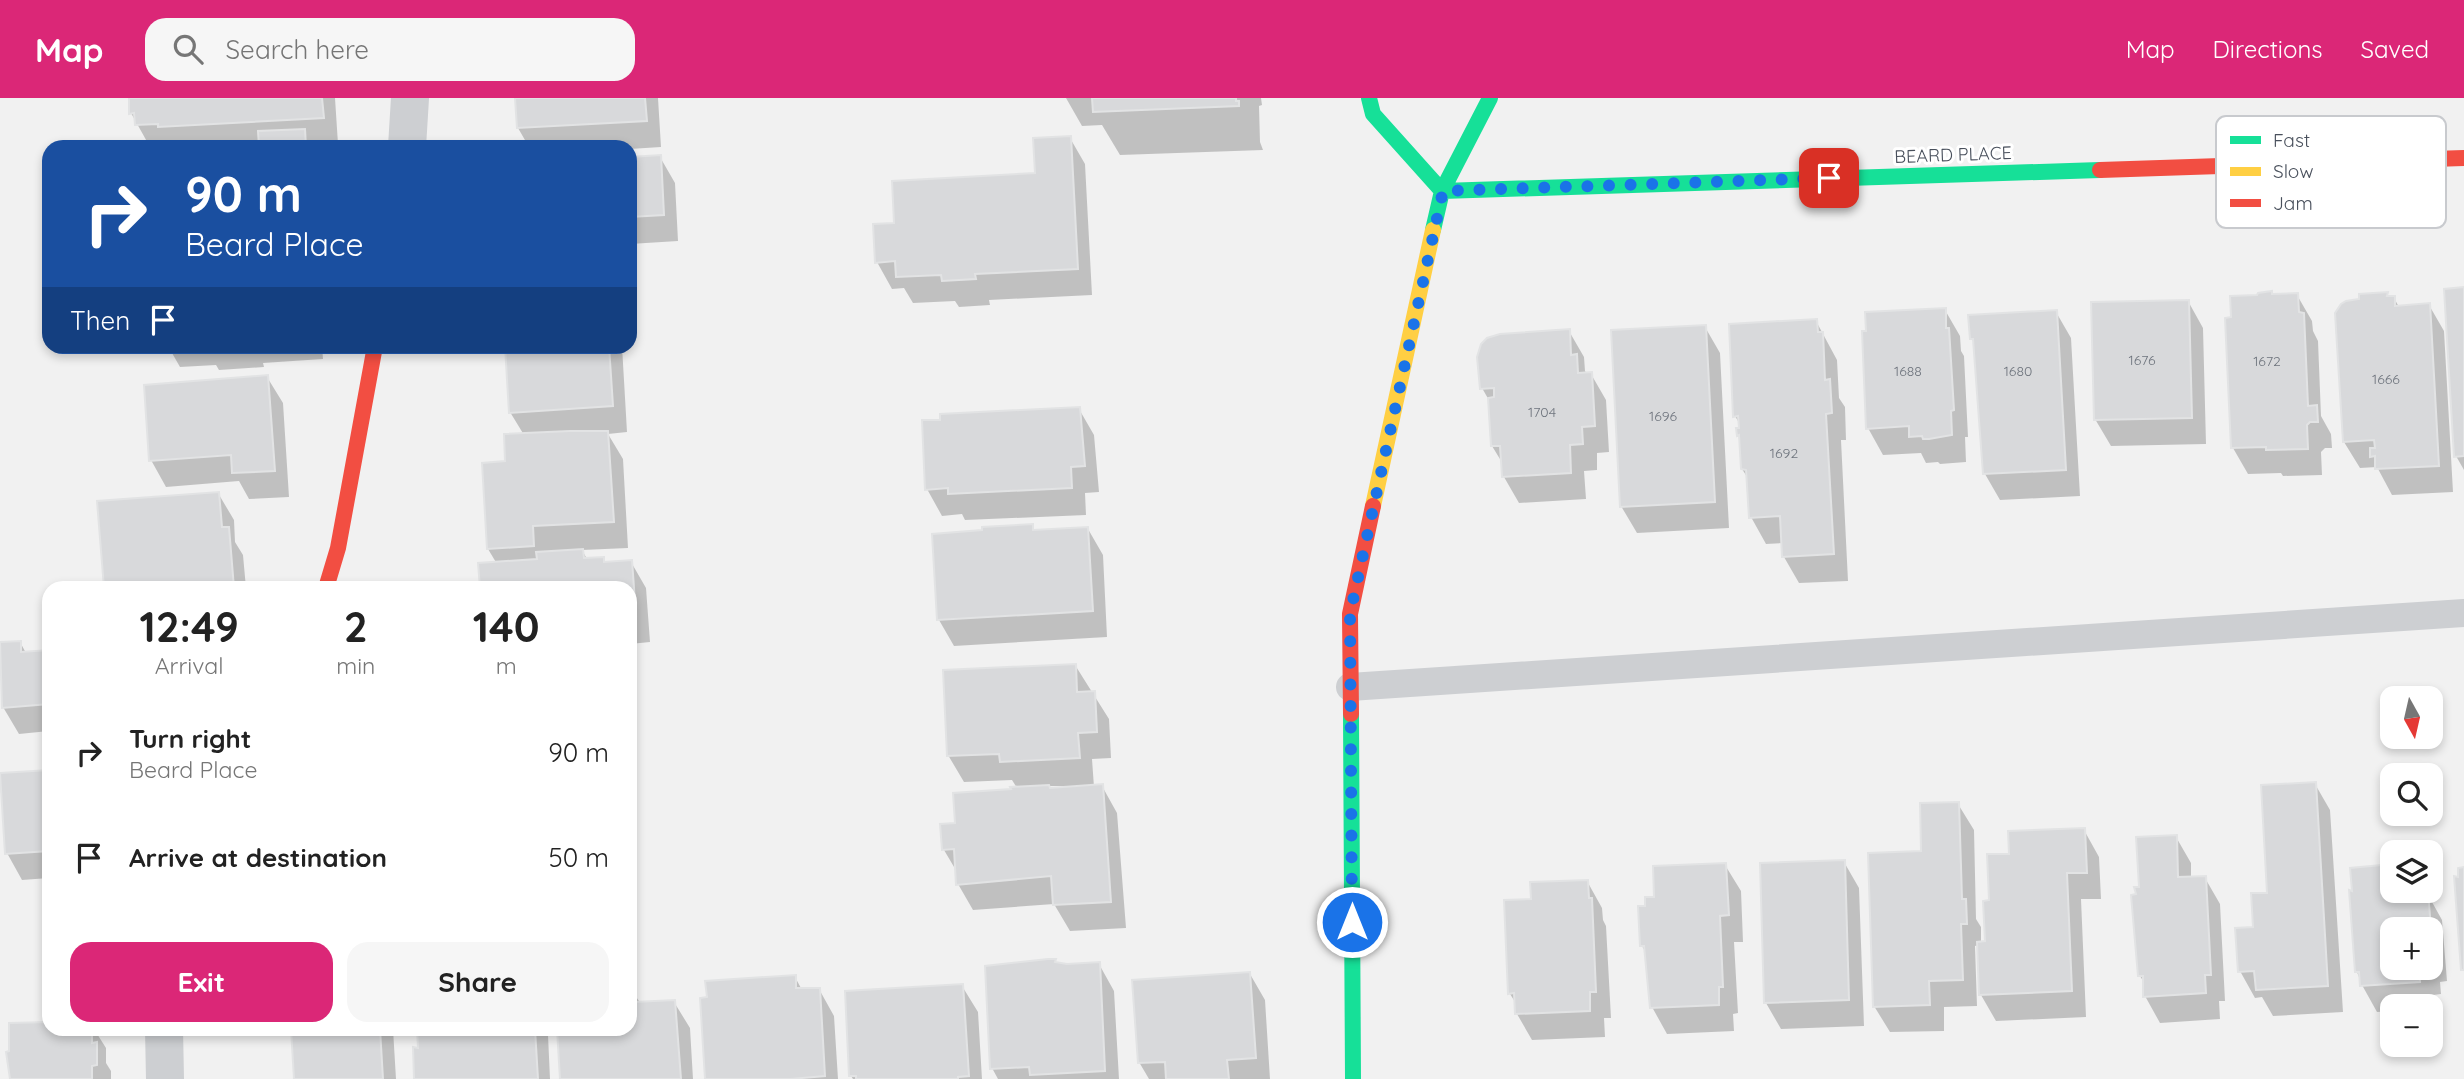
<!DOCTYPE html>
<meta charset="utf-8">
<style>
:root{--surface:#fff;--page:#f6f6f6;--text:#222;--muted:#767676;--accent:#db2777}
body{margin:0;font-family:Quicksand,sans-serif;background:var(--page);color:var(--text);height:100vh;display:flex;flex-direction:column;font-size:26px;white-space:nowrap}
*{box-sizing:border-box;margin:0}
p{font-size:23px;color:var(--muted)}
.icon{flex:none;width:38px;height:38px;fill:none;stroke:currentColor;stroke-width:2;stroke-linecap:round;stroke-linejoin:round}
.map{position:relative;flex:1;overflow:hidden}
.drawer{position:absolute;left:42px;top:483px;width:595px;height:455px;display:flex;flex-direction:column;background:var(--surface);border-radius:21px;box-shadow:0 4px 10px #0003}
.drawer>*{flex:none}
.top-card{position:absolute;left:42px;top:42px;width:595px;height:214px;border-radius:21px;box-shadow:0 4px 10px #0003;background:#1a4fa0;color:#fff;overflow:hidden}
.needle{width:46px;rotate:172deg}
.controls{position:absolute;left:2380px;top:588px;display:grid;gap:14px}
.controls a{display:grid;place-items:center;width:63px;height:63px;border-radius:14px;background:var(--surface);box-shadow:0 4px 10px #0003;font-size:35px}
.pin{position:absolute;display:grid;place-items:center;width:60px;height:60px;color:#fff;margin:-30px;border-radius:14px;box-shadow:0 4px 10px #0006}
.me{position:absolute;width:77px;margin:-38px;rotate:0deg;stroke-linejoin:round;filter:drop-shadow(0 0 5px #0008)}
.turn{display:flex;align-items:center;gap:24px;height:147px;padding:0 28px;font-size:32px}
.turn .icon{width:91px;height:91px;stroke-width:2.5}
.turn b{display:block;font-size:49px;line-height:60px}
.then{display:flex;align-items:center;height:66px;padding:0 28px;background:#0003;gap:14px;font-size:26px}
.eta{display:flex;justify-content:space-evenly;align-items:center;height:119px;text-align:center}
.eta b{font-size:42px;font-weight:700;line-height:49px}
.primary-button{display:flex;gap:14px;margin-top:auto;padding:14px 28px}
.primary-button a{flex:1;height:80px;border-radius:21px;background:var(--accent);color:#fff;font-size:28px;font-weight:700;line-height:80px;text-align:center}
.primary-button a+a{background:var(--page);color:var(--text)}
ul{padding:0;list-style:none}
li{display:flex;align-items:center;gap:21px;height:105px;padding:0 28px}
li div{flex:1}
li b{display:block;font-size:26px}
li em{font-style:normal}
header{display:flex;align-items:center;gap:42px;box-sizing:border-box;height:98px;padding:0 35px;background:var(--accent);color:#fff}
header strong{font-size:33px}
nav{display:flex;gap:38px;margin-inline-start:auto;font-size:24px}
.search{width:490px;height:63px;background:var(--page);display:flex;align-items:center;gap:18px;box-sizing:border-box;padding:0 24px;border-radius:21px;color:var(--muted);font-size:26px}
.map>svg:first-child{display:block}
</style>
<header>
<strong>Map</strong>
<div class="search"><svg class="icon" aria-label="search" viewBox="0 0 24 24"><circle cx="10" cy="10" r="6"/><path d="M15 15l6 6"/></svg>Search here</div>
<nav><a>Map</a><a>Directions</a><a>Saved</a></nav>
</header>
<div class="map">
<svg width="2464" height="981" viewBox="0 0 2464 981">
<rect width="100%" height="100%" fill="#f1f1f1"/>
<path fill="#0003" fill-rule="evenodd" d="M 131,0 L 335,0 L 338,46 L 313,49 L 150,49 L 131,15 Z
M 516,0 L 658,0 L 661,49 L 630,51 L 529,49 L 518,30 Z
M 1066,0 L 1261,0 L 1262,7 L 1259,8 L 1260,44 L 1263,52 L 1120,57 L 1102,27 L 1082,28 Z
M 1070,40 L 1085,66 L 1092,197 L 989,202 L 990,207 L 959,209 L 955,203 L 913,205 L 904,190 L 892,191 L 877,164 L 896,126 L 1037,77 Z
M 660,59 L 675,85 L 678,143 L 630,146 L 630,60 Z
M 2464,191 L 2464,372 L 2456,358 Z
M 2387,196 L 2389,200 L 2394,200 L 2399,209 L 2429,207 L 2444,233 L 2453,394 L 2392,397 L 2377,369 L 2360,370 L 2344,344 Z
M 2297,197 L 2312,223 L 2313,233 L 2318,243 L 2321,318 L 2331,336 L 2332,350 L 2325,350 L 2321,354 L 2322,377 L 2283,378 L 2281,375 L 2248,376 L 2233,350 L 2232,220 L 2273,198 Z
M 2188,203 L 2203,230 L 2206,346 L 2111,348 L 2095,321 Z
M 1945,212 L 1960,238 L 1961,253 L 1964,258 L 1968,339 L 1965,339 L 1966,364 L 1940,366 L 1938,364 L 1926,365 L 1921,355 L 1883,357 L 1868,330 Z
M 2056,214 L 2071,240 L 2080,398 L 2000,402 L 1985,376 L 1975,246 L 1972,241 Z
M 1816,223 L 1837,262 L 1839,300 L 1845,309 L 1846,342 L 1841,342 L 1848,483 L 1799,485 L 1784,459 L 1783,445 L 1766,446 L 1751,419 L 1749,382 L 1742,371 L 1741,341 L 1738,337 L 1741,328 L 1735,318 Z
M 1705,229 L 1720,255 L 1729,430 L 1637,435 L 1621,408 Z
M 1569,233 L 1584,259 L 1585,273 L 1587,276 L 1591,276 L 1606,302 L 1609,354 L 1597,355 L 1597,372 L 1584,373 L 1586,401 L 1519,405 L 1504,379 L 1503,366 L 1492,348 L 1490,304 L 1482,290 Z
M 168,248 L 322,248 L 323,261 L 263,265 L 264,269 L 219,272 L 216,267 L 180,269 Z
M 506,248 L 622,248 L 627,334 L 608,336 L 623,361 L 628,450 L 582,452 L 587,461 L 603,461 L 606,466 L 631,464 L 646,490 L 650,544 L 630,546 L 630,490 L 482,490 L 497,466 L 488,451 L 483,366 L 507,365 L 524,337 L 510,314 Z
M 267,279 L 283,305 L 289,399 L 249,401 L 239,383 L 166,389 L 151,362 Z
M 1079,311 L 1094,337 L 1099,394 L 1085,395 L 1086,417 L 965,422 L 962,416 L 942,418 L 927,391 Z
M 218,395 L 234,422 L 235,444 L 243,457 L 246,490 L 106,490 Z
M 1032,428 L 1035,434 L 1088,431 L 1103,457 L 1107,539 L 954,548 L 939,522 L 934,437 Z
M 20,544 L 26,555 L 49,554 L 49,633 L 19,636 L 3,609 L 0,546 Z
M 1075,567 L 1109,621 L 1111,660 L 1092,661 L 1094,689 L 1102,688 L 1117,715 L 1126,830 L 1070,833 L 1054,806 L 973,812 L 958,786 L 957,774 L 944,752 L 956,726 L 1017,690 L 1012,682 L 964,684 L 948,657 ZM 1048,688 L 1064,688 L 1064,691 L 1050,692 Z
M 49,674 L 49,780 L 22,782 L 7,755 Z
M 2315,686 L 2330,712 L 2343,914 L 2273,918 L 2262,899 L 2255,900 L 2240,873 Z
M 1958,706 L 1974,732 L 1976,821 L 1981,829 L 1981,845 L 1987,845 L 1991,804 L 2011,758 L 2084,732 L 2099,759 L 2101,801 L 2081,801 L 2086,919 L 1996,923 L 1981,897 L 1979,847 L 1975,848 L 1977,908 L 1944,909 L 1944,933 L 1890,934 L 1874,908 L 1922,755 Z
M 2176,739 L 2191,765 L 2191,780 L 2205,780 L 2220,806 L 2225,903 L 2219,903 L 2220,921 L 2160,925 L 2145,898 L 2145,886 L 2140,878 L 2138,798 Z
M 1844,764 L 1859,790 L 1864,928 L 1781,931 L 1766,905 Z
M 1725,767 L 1741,793 L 1743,844 L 1734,844 L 1738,915 L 1733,916 L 1734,933 L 1667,936 L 1652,909 L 1647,857 L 1642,848 L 1647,810 L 1656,800 Z
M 2392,768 L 2392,793 L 2409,793 L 2410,797 L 2427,795 L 2442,822 L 2447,883 L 2440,884 L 2441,896 L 2433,897 L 2434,910 L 2392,908 L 2392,913 L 2377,914 L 2362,887 L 2357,874 L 2352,771 ZM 2392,831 L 2431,831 L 2431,870 L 2392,870 Z
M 1587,783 L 1602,810 L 1603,822 L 1606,828 L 1611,920 L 1604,920 L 1605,939 L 1532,942 L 1517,916 L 1517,907 L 1510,896 L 1533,803 Z
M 1055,863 L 1057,866 L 1099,866 L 1114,893 L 1119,981 L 998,981 L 992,970 Z
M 1250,876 L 1265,902 L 1270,981 L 1149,981 L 1139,964 Z
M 795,879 L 802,892 L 819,891 L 834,918 L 838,981 L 707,981 L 709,901 Z
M 962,888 L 978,914 L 982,981 L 853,981 L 851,978 Z
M 630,890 L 641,906 L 674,904 L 690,930 L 693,981 L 562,981 L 559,931 L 630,931 Z
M 49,925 L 49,931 L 94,931 L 106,950 L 106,965 L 111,973 L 111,981 L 12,981 Z
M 293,931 L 393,931 L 396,981 L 296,981 Z
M 419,931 L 544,931 L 548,937 L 550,981 L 416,981 L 420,951 Z"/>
<path fill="#d8d9db" stroke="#e2e3e4" stroke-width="2" d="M 129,0 L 322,0 L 324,20 L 158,29 L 158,26 L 135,27 L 134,15 L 129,16 Z
M 515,0 L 645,0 L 647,23 L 517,30 Z
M 1092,0 L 1236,0 L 1236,3 L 1239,3 L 1239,8 L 1093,14 Z
M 305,31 L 306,49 L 259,49 L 258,33 Z
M 1071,38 L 1078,171 L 975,176 L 976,181 L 942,183 L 941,177 L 896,179 L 895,163 L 875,165 L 873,126 L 894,125 L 892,83 L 1035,75 L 1033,40 Z
M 661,57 L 664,117 L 630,119 L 630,59 Z
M 2464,189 L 2464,358 L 2454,359 L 2444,191 Z
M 2272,193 L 2272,196 L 2298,195 L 2299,214 L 2304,215 L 2308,308 L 2317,307 L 2318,324 L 2310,324 L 2307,327 L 2308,351 L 2266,352 L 2266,349 L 2231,350 L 2225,220 L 2231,219 L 2230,198 L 2257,197 L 2258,195 Z
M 2388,194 L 2387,198 L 2395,198 L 2395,208 L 2430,205 L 2439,368 L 2375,371 L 2375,358 L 2370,359 L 2370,350 L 2375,350 L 2374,342 L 2343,344 L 2335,215 L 2341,206 L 2346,203 L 2359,201 L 2359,196 Z
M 2189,202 L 2192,320 L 2094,322 L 2091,204 Z
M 1946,210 L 1946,230 L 1949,230 L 1954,312 L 1951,313 L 1952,337 L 1929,341 L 1923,341 L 1922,338 L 1909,339 L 1909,328 L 1866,331 L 1862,233 L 1866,233 L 1865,214 Z
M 2057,212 L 2066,372 L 1983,376 L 1973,241 L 1970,241 L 1968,217 Z
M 1817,221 L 1818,234 L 1823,234 L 1825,282 L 1830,281 L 1832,315 L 1826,316 L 1834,456 L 1782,459 L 1780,418 L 1749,420 L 1746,372 L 1741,371 L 1739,337 L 1737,338 L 1736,330 L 1739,330 L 1738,318 L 1733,319 L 1729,226 Z
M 1706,227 L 1715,404 L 1620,409 L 1611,232 Z
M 1570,231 L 1571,257 L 1577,256 L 1578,275 L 1592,274 L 1595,328 L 1582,329 L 1583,346 L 1570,347 L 1571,375 L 1502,379 L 1500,348 L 1491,348 L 1488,300 L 1494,299 L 1494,290 L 1480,291 L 1477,259 L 1481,246 L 1487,240 L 1500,236 Z
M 505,248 L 609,248 L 613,308 L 509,315 Z
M 268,277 L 275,373 L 232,375 L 231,357 L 149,363 L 144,287 Z
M 1080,309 L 1085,368 L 1071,369 L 1072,390 L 948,396 L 948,390 L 925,392 L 922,322 L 940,322 L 940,316 Z
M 570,333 L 608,333 L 614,424 L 533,428 L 534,448 L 487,451 L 482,365 L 505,363 L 504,336 Z
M 219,394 L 222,429 L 229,429 L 234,490 L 172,490 L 172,484 L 138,487 L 139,490 L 104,490 L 97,403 Z
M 1033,426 L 1033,432 L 1088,429 L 1093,513 L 937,522 L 932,436 L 982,432 L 982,429 Z
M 583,451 L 584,460 L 604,459 L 604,464 L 632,462 L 636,518 L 630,518 L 630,490 L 480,490 L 478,465 L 537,461 L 536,454 Z
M 21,543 L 21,554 L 49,552 L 49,606 L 2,610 L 0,544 Z
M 1076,566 L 1077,594 L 1095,593 L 1097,634 L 1078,635 L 1080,660 L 1000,664 L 999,656 L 947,658 L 943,572 Z
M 49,672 L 49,753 L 5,756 L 0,675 Z
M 2316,684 L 2328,888 L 2256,892 L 2254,873 L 2238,874 L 2235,830 L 2253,829 L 2251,795 L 2267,795 L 2261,687 Z
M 1103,686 L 1111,804 L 1053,807 L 1051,778 L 956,787 L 954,751 L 942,752 L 940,726 L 955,725 L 953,695 L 1011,691 L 1010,689 L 1049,687 L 1050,690 Z
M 1959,704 L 1962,801 L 1966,801 L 1967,826 L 1961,826 L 1963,882 L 1929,883 L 1930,907 L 1873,909 L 1868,755 L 1921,753 L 1920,705 Z
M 2085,730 L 2087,775 L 2067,775 L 2072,893 L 1979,897 L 1977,844 L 1985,843 L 1983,803 L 1989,802 L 1987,756 L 2009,756 L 2008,733 Z
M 2177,737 L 2178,779 L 2206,778 L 2211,877 L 2205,877 L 2206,895 L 2143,899 L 2143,878 L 2138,878 L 2131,797 L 2136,796 L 2134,789 L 2139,789 L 2136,739 Z
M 1845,762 L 1849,902 L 1764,905 L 1760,765 Z
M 1726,765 L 1729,817 L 1720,818 L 1723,889 L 1719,889 L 1719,907 L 1650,910 L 1644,848 L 1640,848 L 1638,808 L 1645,808 L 1645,799 L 1654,799 L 1653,768 Z
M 2392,766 L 2392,793 L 2399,793 L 2399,796 L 2428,793 L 2431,831 L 2392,831 L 2392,870 L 2425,870 L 2419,871 L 2420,884 L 2360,888 L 2359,874 L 2355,874 L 2349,792 L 2352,793 L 2350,770 Z
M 2464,769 L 2464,872 L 2461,872 L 2454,778 L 2458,779 L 2458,770 Z
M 1588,782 L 1589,800 L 1592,800 L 1596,894 L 1590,894 L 1590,913 L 1515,916 L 1514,895 L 1508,896 L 1504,802 L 1531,801 L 1530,784 Z
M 1048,861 L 1056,861 L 1055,864 L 1067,866 L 1100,864 L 1105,973 L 1030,977 L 1029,969 L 990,971 L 985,868 Z
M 1250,874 L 1256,960 L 1227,962 L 1229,981 L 1166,981 L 1165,964 L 1138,965 L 1132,882 Z
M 796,877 L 796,890 L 820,890 L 825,978 L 791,981 L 705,981 L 700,900 L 707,899 L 705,883 Z
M 963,886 L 969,978 L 958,979 L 958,981 L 856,981 L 856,978 L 849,978 L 845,893 Z
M 633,888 L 634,904 L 675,902 L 681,981 L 560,981 L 557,931 L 630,931 L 630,889 Z
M 49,924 L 49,931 L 92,931 L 92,945 L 97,944 L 97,967 L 92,968 L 92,981 L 10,981 L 6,954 L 9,953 L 9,925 Z
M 291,931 L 380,931 L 383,981 L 294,981 Z
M 417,931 L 535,931 L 538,981 L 414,981 L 413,949 L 418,950 Z"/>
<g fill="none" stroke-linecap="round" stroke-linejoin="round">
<path stroke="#cdcfd2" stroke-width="28" d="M 1350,589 L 2464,515"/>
<path stroke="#cdcfd2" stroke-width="38" d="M 407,49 L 410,0
M 164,931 L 165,981"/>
<path stroke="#16e098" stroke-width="16" d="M 1369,0 L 1373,16 L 1442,93
M 1442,93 L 2100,72
M 1433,132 L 1442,93 L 1490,0
M 1351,616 L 1353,981"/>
<path stroke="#ffcf43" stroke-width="16" d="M 1373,408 L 1433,132"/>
<path stroke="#f24e42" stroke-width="16" d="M 2100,72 L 2464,60
M 326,490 L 338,450 L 375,248
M 1351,616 L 1350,516 L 1373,408"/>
</g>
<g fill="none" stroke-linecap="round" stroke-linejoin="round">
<path stroke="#1a73e8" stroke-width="12" stroke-dasharray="0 21.6" d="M 1352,824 L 1350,516 L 1443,93 L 1829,80"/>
</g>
<g text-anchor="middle" stroke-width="6" stroke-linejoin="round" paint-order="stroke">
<g font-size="14" fill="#6e747d">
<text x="2142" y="267">1676</text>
<text x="2267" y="268">1672</text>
<text x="1908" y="278">1688</text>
<text x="2018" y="278">1680</text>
<text x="2386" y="286">1666</text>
<text x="1542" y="319">1704</text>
<text x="1663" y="323">1696</text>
<text x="1784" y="360">1692</text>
</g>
<g font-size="18" fill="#49505c" stroke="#fff">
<text transform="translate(1953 57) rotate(-2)" y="6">BEARD PLACE</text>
</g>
</g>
<rect x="2216" y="18" width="230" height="112" rx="10" fill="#fff" stroke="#c8cace" stroke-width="2"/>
<rect x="2230" y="38" width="31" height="8" fill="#16e098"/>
<rect x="2230" y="69" width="31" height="9" fill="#ffcf43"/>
<rect x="2230" y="101" width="31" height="8" fill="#f24e42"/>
<g font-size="19" fill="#49505c">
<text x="2273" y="49">Fast</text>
<text x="2273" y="80">Slow</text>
<text x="2273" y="112">Jam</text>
</g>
</svg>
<div class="controls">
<a><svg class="needle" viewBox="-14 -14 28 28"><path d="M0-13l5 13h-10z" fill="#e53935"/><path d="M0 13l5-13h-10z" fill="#767676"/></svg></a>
<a><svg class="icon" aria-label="search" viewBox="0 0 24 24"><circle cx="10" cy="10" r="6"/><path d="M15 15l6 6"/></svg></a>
<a><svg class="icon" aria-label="layers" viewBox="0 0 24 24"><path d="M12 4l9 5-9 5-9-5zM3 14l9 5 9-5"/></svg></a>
<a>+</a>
<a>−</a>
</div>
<div class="pin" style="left:1829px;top:80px;background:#d93025"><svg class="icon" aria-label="arrive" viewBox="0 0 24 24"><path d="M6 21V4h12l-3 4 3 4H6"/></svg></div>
<svg class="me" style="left:1352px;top:824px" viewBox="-20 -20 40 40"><circle r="17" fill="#1a73e8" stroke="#fff" stroke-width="3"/><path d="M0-11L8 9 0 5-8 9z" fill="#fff"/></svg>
<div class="top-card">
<div class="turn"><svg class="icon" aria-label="right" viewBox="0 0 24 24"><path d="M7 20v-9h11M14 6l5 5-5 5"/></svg><div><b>90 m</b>Beard Place</div></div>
<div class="then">Then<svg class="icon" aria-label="arrive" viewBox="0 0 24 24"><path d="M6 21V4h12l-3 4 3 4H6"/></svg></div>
</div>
<section class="drawer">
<div class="eta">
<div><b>12:49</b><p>Arrival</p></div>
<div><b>2</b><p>min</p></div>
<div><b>140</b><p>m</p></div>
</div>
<ul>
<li><svg class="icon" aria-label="right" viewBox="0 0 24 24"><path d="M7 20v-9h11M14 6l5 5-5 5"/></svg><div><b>Turn right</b><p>Beard Place</p></div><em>90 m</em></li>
<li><svg class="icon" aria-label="arrive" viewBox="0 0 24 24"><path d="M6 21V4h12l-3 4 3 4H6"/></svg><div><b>Arrive at destination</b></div><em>50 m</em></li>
</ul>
<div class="primary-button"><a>Exit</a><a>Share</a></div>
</section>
</div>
